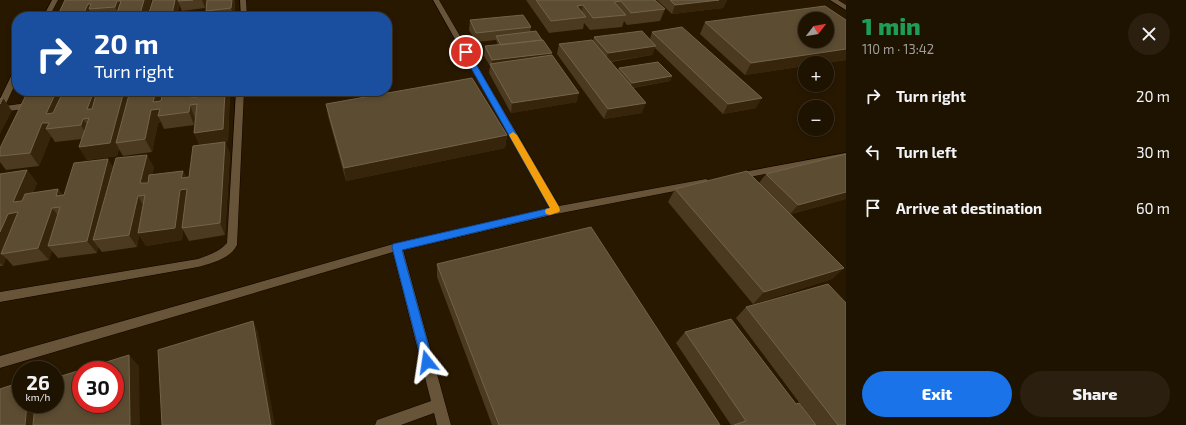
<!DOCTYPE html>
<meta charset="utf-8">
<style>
:root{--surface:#1e1200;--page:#2b200f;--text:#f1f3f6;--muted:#a19e99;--line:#3c3222;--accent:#1a73e8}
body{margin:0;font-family:"Exo 2",sans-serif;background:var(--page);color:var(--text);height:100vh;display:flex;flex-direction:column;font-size:15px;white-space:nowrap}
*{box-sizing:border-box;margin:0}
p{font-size:13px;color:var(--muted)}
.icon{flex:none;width:22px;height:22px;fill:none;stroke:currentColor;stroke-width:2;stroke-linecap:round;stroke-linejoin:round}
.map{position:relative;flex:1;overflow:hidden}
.panel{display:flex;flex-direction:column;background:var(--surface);width:340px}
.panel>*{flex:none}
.guide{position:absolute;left:12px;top:12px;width:380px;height:84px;border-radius:16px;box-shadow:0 2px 6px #0003,0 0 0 1px var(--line);background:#1a4fa0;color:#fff;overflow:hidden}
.needle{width:26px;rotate:59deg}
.controls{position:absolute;left:798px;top:12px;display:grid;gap:8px}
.controls a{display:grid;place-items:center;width:36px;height:36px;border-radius:50%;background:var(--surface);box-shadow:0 2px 6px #0003,0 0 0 1px var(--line);font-size:20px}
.speed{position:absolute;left:12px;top:361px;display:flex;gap:8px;font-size:20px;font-weight:700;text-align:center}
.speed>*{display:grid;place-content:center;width:52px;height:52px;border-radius:50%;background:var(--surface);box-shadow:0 2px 6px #0003,0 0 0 1px var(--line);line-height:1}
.speed small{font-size:10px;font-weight:400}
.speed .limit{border:6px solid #d22;background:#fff;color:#111}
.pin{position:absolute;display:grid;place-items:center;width:34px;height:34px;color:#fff;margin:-17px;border:2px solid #fff;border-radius:50%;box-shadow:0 1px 4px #0007}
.me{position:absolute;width:44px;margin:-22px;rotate:345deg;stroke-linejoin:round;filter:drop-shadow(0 0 3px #0008)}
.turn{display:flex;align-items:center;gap:14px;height:84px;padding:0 16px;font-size:18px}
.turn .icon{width:52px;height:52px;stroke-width:2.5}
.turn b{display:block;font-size:28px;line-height:34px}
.round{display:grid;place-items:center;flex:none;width:42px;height:42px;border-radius:21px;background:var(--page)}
.overview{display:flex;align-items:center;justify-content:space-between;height:68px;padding:0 16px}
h1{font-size:24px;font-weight:800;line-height:30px;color:#1e9e55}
.primary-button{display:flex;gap:8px;margin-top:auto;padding:8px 16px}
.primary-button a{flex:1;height:46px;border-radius:24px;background:var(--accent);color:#fff;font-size:16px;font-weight:800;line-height:46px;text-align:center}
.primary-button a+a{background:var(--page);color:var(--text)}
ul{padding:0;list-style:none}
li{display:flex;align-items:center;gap:12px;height:56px;padding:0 16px}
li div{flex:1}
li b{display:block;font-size:15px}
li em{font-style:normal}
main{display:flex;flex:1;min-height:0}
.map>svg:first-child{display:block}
</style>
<main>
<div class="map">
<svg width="846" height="425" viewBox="0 0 846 425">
<rect width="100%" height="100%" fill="#281800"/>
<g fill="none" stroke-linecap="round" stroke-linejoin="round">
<defs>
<path id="minor" d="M 52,0 L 58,0 L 49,17 L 43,17 Z
M 240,0 L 246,0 L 247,17 L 241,17 Z
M 433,0 L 439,0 L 559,206 L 706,179 L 711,182 L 706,185 L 556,214 L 403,250 L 451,425 L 437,425 L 434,413 L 401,425 L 375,425 L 377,420 L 431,401 L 393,252 L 0,368 L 0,356 L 397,243 L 550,208 Z
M 830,0 L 838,0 L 846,5 L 846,10 Z
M 14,70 L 17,70 L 17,80 L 5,106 L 34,102 L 38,105 L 34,108 L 0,112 L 0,99 Z
M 236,91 L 244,91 L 237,245 C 230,259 212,263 198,267 L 0,302 L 0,292 L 198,259 C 209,255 219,252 227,243 Z
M 846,153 L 846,159 L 738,179 L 733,176 L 738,173 Z"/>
</defs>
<use href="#minor" stroke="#100300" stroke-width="1"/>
<use href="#minor" fill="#675439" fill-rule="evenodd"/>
</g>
<path fill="#4b3a1f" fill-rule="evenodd" d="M 65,0 L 151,0 L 147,17 L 57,17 Z
M 153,0 L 235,0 L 234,17 L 208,17 L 206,11 L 207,4 L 206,4 L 205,8 L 182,11 L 180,6 L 179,6 L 177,17 L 148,17 L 148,16 Z
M 526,0 L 655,0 L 665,9 L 660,21 L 627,25 L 624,21 L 622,27 L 590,30 L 584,23 L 583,29 L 549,33 Z
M 657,0 L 727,0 L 723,8 L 672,14 Z
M 470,20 L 531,27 L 530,32 L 551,55 L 577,102 L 511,113 L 489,73 L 490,66 L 484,56 L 485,46 L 498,45 L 496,40 L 476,42 L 469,30 Z
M 846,20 L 846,60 L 825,63 L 805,63 L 805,66 L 745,75 L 700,34 L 705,22 Z
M 652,32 L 756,108 L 723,114 L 655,48 L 652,55 L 611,62 L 618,70 L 619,68 L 672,76 L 670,81 L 633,88 L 642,113 L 604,119 L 557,54 L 559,44 L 593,41 L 594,37 L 650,39 Z
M 37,91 L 96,91 L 97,93 L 129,94 L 130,91 L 163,91 L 163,92 L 230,91 L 228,141 L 225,142 L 230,154 L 225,235 L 189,241 L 183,230 L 182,240 L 146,246 L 139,235 L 137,247 L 102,252 L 98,247 L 97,253 L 58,258 L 52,251 L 49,260 L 13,266 L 6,258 L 3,266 L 0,266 L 0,174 L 27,170 L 37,183 L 33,193 L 58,189 L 63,195 L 113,167 L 154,167 L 152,175 L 183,171 L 186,177 L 189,177 L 199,145 L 195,118 L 194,125 L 164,129 L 161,122 L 158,123 L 152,152 L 123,156 L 119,149 L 117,156 L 87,160 L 79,147 L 82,139 L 55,142 L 51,136 L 39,166 L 6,170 L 0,162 L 0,148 L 39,94 ZM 58,96 L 61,96 L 60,99 Z
M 326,104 L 507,135 L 505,148 L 346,181 L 328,116 Z
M 846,154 L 846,199 L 791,214 L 844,268 L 832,279 L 753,304 L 668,202 L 675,189 L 759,183 L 766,174 Z
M 437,264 L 720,425 L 492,425 L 437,277 Z
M 746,307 L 846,425 L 816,425 L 736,318 Z
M 685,332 L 796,404 L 816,425 L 731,425 L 676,343 Z"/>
<path fill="#36250a" d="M 151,0 L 147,17 L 117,17 L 116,16 L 119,16 L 115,7 L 117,1 Z
M 175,0 L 180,0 L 180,2 L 179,1 L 178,1 L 180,6 L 179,6 L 177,17 L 173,17 L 172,14 Z
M 202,0 L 210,0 L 211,3 L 206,4 L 205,8 Z
M 232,0 L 235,0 L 234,17 L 231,8 Z
M 719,0 L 727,0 L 723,8 L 672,14 L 675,5 Z
M 88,4 L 91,4 L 89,9 L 93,17 L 82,17 Z
M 583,5 L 580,17 L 577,6 Z
M 656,46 L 652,55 L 605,62 L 608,53 Z
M 846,49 L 846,60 L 825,63 L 805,63 L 805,66 L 745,75 L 751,63 Z
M 552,53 L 550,63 L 492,67 L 492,60 Z
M 672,76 L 670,81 L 630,88 L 632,83 Z
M 74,91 L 96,91 L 102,101 L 94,122 Z
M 124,91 L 128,91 L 132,98 L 116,143 L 119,149 L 117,156 L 87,160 L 79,147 Z
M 156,91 L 163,91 L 164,93 L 158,116 L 161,122 L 158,123 L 152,152 L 145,139 Z
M 192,91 L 198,91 L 197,104 L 191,97 Z
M 225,91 L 230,91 L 228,141 L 225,142 L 230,154 L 225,235 L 220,223 L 199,145 L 194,133 Z
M 56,92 L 64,105 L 55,127 L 46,114 Z
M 579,93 L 577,102 L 511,113 L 512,103 Z
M 3,98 L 12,111 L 0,134 L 0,104 Z
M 762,98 L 756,108 L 723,114 L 728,104 Z
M 646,103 L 642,113 L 604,119 L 608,109 Z
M 190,105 L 195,118 L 194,125 L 189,112 Z
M 83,119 L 91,131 L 88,138 L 81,125 Z
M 42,123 L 49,123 L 46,129 L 51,136 L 39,166 L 30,153 Z
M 507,135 L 505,148 L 346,181 L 344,168 Z
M 147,155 L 154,167 L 148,196 L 140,183 Z
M 108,159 L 116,171 L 93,240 L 98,247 L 97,253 L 87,241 Z
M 27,170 L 37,183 L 24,215 L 13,202 Z
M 183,171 L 189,184 L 182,228 L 183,230 L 182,240 L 146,246 L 139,235 L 137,247 L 129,235 L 138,196 L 145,208 L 181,178 Z
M 58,189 L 68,202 L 56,196 Z
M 846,192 L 846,199 L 790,214 L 798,205 Z
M 52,208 L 62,220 L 48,246 L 52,251 L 49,260 L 38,248 Z
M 18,212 L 1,254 L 6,258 L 3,266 L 0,263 L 0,232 L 8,214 Z
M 844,268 L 832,279 L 753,304 L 764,292 Z
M 253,321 L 258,332 L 275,425 L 271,425 Z
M 129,355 L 139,366 L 140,425 L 130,425 Z
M 27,404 L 42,404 L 40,425 L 25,425 Z"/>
<path fill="#5c4c32" stroke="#73634b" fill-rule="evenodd" d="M 65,0 L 144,0 L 140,14 L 116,16 L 121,1 L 117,1 L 115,7 L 89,9 L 91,4 L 88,4 L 82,17 L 57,17 Z
M 153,0 L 175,0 L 172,14 L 148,16 Z
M 178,0 L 193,0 L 178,1 Z
M 207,0 L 232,0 L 231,8 L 206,11 Z
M 536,0 L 655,0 L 665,9 L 631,13 L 621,1 L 614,2 L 626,15 L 593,18 L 583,5 L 577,6 L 586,17 L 551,21 Z
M 670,0 L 719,0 L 675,5 Z
M 825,6 L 846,20 L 846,49 L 751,63 L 705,22 ZM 805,19 L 827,19 L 827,41 L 805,41 Z
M 523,15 L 531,27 L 476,33 L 470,20 Z
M 682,27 L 762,98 L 728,104 L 652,32 Z
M 536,31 L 542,40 L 501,45 L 496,36 Z
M 642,31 L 656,46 L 608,53 L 594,37 Z
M 543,40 L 552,53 L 492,60 L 485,46 Z
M 592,40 L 646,103 L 608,109 L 559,44 Z
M 552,55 L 579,93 L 512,103 L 490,64 Z
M 658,62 L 672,76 L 632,83 L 619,68 Z
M 472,78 L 507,135 L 344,168 L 326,104 Z
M 72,91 L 94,91 L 87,109 L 92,109 L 97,91 L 124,91 L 110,143 L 79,147 L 89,118 L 83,119 L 81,125 L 46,129 L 49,123 L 42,123 L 30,153 L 0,156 L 0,148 L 26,95 L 56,92 L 46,114 L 53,113 L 63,92 Z
M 130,91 L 156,91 L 153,102 L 161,101 L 163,91 L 192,91 L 191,97 L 197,97 L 198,91 L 225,91 L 223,129 L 194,133 L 197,104 L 190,105 L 189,112 L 158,116 L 160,109 L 151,110 L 145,139 L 116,143 Z
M 3,98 L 0,104 L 0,99 Z
M 225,142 L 220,223 L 182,228 L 187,189 L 180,190 L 175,228 L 138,233 L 145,195 L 138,196 L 129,235 L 93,240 L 116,158 L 147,155 L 140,183 L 148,183 L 149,175 L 183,171 L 181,178 L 189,177 L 193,146 Z
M 846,154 L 846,192 L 798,205 L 766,174 Z
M 108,159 L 87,241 L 48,246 L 60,207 L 52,208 L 38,248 L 1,254 L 18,212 L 8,214 L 0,232 L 0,174 L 27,170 L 13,202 L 22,201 L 25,194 L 58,189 L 56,196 L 64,195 L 74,163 Z
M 747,171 L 844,268 L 764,292 L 675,189 Z
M 591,227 L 720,425 L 499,425 L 437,264 Z
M 828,284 L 846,303 L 846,425 L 838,425 L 746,307 Z
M 731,319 L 796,404 L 799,403 L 816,425 L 734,425 L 746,421 L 685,332 Z
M 253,321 L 271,425 L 162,425 L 158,350 Z
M 129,355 L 130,425 L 33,425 L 35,404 L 55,404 L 55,378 ZM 81,370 L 115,370 L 115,404 L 81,404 Z
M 21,382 L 21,404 L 27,404 L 25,425 L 0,425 L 0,389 Z"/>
<path fill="#1a73e8" stroke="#114b97" d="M 463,51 L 469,52 L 560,210 L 556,213 L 402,250 L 433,362 L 431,365 L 427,367 L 423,365 L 422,362 L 392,247 L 393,244 L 550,208 L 462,52 Z"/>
<path fill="#f59e0b" d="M 513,132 L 517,135 L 559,207 L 560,210 L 559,212 L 550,215 L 546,214 L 545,211 L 546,209 L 550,208 L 509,135 Z"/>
</svg>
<div class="controls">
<a><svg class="needle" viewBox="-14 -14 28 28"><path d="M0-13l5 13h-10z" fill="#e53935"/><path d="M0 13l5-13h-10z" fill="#a19e99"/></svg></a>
<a>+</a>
<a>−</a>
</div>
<div class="speed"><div>26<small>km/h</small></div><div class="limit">30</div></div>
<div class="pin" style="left:466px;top:52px;background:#d93025"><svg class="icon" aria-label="arrive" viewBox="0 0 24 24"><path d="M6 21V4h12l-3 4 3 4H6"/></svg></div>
<svg class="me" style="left:427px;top:362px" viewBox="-20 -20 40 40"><path d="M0-17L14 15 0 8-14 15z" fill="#1a73e8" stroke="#fff" stroke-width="4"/></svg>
<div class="guide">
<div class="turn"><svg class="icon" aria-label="right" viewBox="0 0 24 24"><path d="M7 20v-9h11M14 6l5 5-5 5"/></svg><div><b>20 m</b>Turn right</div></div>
</div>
</div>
<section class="panel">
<div class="overview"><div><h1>1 min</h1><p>110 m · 13:42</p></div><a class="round"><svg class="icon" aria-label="close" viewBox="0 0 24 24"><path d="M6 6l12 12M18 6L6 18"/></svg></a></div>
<ul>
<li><svg class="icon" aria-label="right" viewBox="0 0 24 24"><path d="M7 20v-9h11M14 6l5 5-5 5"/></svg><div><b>Turn right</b></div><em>20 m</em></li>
<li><svg class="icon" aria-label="left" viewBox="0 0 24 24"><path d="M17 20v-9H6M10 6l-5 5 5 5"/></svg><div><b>Turn left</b></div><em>30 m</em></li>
<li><svg class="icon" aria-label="arrive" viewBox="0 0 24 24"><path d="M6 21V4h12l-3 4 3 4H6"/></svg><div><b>Arrive at destination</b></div><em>60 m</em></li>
</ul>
<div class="primary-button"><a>Exit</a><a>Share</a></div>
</section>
</main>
